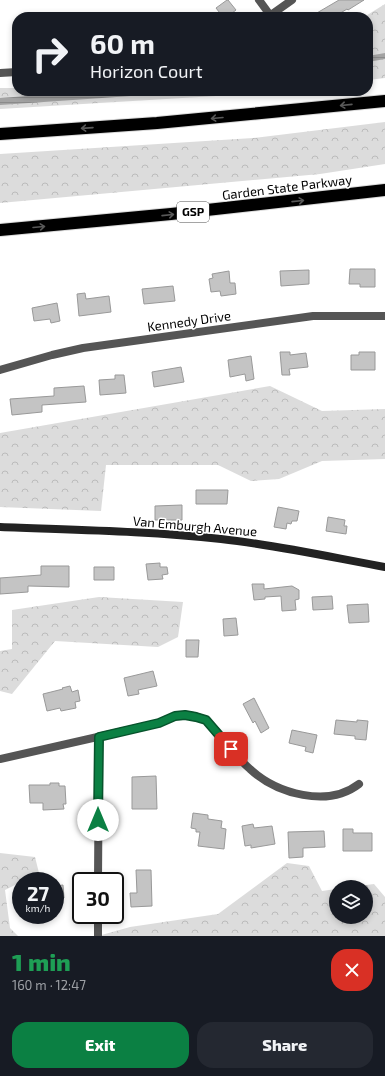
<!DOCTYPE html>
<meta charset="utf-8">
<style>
:root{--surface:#171b24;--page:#242831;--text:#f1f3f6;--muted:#9ea1a6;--accent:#0b8043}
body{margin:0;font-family:"Exo 2",sans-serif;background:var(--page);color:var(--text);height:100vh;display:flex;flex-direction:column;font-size:15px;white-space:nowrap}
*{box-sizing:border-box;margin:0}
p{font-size:13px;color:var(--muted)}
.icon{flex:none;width:22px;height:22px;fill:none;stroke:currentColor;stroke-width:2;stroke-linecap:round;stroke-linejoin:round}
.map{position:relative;height:936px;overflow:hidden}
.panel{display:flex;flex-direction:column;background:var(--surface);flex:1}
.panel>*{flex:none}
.guide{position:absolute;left:12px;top:12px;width:361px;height:84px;border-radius:16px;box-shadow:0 2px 6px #0003;background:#171b24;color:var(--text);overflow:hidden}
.fabs{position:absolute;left:329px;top:880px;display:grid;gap:8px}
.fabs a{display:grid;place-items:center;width:44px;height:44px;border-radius:50%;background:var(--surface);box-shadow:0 2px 6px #0003;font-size:20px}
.speed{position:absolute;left:12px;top:872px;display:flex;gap:8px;font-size:20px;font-weight:700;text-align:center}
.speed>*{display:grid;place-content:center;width:52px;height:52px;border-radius:50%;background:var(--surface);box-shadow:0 2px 6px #0003;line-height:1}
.speed small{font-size:10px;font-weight:400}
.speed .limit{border:2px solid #111;border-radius:6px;background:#fff;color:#111}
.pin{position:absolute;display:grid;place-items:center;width:34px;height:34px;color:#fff;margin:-17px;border-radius:8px;box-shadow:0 2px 6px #0006}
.me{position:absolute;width:44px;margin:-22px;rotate:0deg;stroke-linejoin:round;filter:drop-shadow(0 0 3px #0008)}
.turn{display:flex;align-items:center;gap:14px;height:84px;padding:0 12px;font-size:18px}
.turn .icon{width:52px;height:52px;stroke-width:2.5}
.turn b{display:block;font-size:28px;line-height:34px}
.round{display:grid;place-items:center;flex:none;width:42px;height:42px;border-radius:16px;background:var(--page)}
.headline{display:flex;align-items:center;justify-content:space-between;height:68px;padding:0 12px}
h1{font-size:24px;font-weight:800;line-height:30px;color:#1e9e55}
.cta{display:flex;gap:8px;margin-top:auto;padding:8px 12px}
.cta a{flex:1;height:46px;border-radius:16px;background:var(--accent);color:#fff;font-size:16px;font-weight:800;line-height:46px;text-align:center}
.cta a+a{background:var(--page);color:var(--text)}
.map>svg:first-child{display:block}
</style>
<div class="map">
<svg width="385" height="936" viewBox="0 0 385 936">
<defs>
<pattern id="forest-crowns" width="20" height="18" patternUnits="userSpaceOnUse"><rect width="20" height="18" fill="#dcdcdc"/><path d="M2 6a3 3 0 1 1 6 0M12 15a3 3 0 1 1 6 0" fill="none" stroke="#bbb"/></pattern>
<pattern id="water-rules" width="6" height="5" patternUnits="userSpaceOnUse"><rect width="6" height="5" fill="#a3a3a3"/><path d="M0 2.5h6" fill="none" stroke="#8b8b8b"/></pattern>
</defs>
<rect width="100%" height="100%" fill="#fff"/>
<path fill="url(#forest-crowns)" d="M 385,4 L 385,78 L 368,80 L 368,17 L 364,17 Z
M 0,88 L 17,88 L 17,91 L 277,91 L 249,94 L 0,109 Z
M 385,122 L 385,164 L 320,174 L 0,203 L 0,154 L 253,138 Z
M 270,386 L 322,411 L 385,409 L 385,459 L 322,461 L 279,479 L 251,481 L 218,465 L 106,465 L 101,511 L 0,507 L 0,433 Z
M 99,597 L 183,602 L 178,637 L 158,647 L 55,641 L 12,694 L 0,691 L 0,651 L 12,649 L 12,610 Z
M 0,853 L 35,857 L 39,873 L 21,881 L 21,882 L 5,890 L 10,928 L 18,936 L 0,936 Z
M 287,863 L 309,866 L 322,891 L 336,889 L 336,917 L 366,917 L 366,887 L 351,887 L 374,884 L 385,897 L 385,936 L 98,936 L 130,927 L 218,914 Z"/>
<path fill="url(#water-rules)" d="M 385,53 L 385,59 L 368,62 L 368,56 Z
M 95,91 L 204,91 L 0,105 L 0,98 Z"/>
<path fill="#c4c4c4" stroke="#999" d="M 227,0 L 228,0 L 236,10 L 227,17 L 223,17 L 216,8 Z
M 339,0 L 364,0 L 348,10 L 347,9 L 334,17 L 310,17 Z
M 350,269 L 375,269 L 375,287 L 360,287 L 360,284 L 349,284 Z
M 309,270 L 309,284 L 281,286 L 280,271 Z
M 229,271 L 230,283 L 235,283 L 236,294 L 221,296 L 220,291 L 211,292 L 209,279 L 213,278 L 212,274 Z
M 173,286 L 175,301 L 144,304 L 142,289 Z
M 85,293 L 86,299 L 109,296 L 111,312 L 79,316 L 77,294 Z
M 57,303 L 60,321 L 51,323 L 50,319 L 34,321 L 32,308 Z
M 280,352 L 290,352 L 290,355 L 306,353 L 308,367 L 289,369 L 290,375 L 282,375 Z
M 359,352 L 375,352 L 375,370 L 351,370 L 351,355 L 359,355 Z
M 251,356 L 254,379 L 246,381 L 245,374 L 230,377 L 228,360 Z
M 181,367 L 184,382 L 154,387 L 152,372 Z
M 115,375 L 124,375 L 126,393 L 100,395 L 99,380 L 115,379 Z
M 84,386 L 86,402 L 42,405 L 42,412 L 12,415 L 10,399 L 54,396 L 54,388 Z
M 196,490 L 228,490 L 227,504 L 196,504 Z
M 182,505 L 182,520 L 155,520 L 155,506 Z
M 278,507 L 299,511 L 297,521 L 292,521 L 291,524 L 287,523 L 286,529 L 274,527 Z
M 328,517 L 345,520 L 344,526 L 347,526 L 346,534 L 326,531 Z
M 160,563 L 160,567 L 167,567 L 168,574 L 162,575 L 163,579 L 148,580 L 146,564 Z
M 41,566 L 69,566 L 69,587 L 28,586 L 28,592 L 0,594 L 0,578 L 41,575 Z
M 94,567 L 114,567 L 114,580 L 94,580 Z
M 252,584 L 264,584 L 264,589 L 292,586 L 299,590 L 299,599 L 295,600 L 296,610 L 282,611 L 281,596 L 265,597 L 265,599 L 254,600 Z
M 332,596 L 333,609 L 313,610 L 312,597 Z
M 368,604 L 369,622 L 349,623 L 347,605 Z
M 236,618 L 238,635 L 224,636 L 223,619 Z
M 186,640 L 199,640 L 198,657 L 186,657 Z
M 153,671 L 157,686 L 138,690 L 139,694 L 128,696 L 124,678 Z
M 70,686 L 72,692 L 78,690 L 80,701 L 75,702 L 76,708 L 61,711 L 60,708 L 47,711 L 43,694 L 63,689 L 62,688 Z
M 254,698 L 269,728 L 261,733 L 255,721 L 253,723 L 243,704 Z
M 336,720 L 357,722 L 357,720 L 368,721 L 366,740 L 355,739 L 355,736 L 334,734 Z
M 292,730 L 317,735 L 313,753 L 305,751 L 306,747 L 289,743 Z
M 156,776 L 157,809 L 132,809 L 132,777 Z
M 50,783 L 59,783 L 59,786 L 65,786 L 66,804 L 63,804 L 64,809 L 43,810 L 43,803 L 30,803 L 29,785 L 50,785 Z
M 193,813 L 208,815 L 208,819 L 222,821 L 221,828 L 226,829 L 224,849 L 198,846 L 200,832 L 196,832 L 196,829 L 191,828 Z
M 253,824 L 254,828 L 272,826 L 275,844 L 251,848 L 251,845 L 245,846 L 242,826 Z
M 343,829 L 353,829 L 353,833 L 372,833 L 372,851 L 343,851 Z
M 324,831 L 325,847 L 303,848 L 303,857 L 289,858 L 288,832 Z
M 136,870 L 151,870 L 152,906 L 131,907 L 130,893 L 137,893 Z
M 63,885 L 64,898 L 55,898 L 55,886 Z"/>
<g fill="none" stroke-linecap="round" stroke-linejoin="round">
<defs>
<path id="highway" d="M 0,134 L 157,123 L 385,101
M 0,230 L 171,214 L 385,190"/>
</defs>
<use href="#highway" stroke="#dbdbdb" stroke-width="14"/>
<path stroke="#555" stroke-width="8" d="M 259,0 L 270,15
M 268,17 L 292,0
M 0,73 L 17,72
M 0,370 L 52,355 L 83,348 L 313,316 L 385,316
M 0,759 L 159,723 C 173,715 190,712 205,720 C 210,723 214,729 218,733 C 228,745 238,759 250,769 C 277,794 328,808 359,784
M 98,881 L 99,737
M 98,936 L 98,915"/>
<path stroke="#222" stroke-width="8" d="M 0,527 C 74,530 147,531 221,539 C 276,545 330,557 385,567"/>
<use href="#highway" stroke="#000" stroke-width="12"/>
</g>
<defs><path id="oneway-shaft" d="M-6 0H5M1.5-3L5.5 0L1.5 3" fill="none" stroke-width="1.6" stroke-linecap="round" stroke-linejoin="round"/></defs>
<g stroke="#595959">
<use href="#oneway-shaft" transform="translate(346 105) rotate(174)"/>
<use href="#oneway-shaft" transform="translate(217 118) rotate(175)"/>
<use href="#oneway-shaft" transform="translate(87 128) rotate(176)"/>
<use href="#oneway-shaft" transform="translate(298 201) rotate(-6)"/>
<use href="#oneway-shaft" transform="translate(168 215) rotate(-6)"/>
<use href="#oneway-shaft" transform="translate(39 227) rotate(-5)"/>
</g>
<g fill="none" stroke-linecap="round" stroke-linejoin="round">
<defs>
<path id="route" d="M 98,820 L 99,737 L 159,723 L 175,716 L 185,715 L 196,717 L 206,720 L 231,749"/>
</defs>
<use href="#route" stroke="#07532c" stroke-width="10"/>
<use href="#route" stroke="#0b8043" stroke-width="7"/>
</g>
<g text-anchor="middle" stroke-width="3" stroke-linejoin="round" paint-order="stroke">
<rect fill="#fff" stroke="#4c4c4c" stroke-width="1" x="177" y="202" width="32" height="20" rx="3"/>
<g font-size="12" font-weight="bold" fill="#000">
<text x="193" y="216">GSP</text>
</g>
<g font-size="13" fill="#000" stroke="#fff">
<text transform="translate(287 187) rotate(-7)" y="5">Garden State Parkway</text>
<text transform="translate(189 321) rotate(-8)" y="5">Kennedy Drive</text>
<text transform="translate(195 526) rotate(5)" y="5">Van Emburgh Avenue</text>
</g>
</g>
</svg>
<div class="fabs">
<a><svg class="icon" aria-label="layers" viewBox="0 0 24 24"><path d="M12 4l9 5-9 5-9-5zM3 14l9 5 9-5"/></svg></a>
</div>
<div class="speed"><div>27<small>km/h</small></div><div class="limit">30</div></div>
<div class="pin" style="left:231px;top:749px;background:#d93025"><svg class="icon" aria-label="arrive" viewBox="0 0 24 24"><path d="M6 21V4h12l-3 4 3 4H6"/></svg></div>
<svg class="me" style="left:98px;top:820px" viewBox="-20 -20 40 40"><circle r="19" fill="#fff"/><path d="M0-13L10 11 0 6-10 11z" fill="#0b8043"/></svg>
<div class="guide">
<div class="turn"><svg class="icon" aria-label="right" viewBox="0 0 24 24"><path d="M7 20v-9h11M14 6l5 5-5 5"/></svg><div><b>60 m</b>Horizon Court</div></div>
</div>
</div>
<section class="panel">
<div class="headline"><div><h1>1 min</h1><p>160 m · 12:47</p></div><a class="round" style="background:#d93025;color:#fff"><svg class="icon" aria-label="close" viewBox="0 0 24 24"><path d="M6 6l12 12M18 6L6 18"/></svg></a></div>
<div class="cta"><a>Exit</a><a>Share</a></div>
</section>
